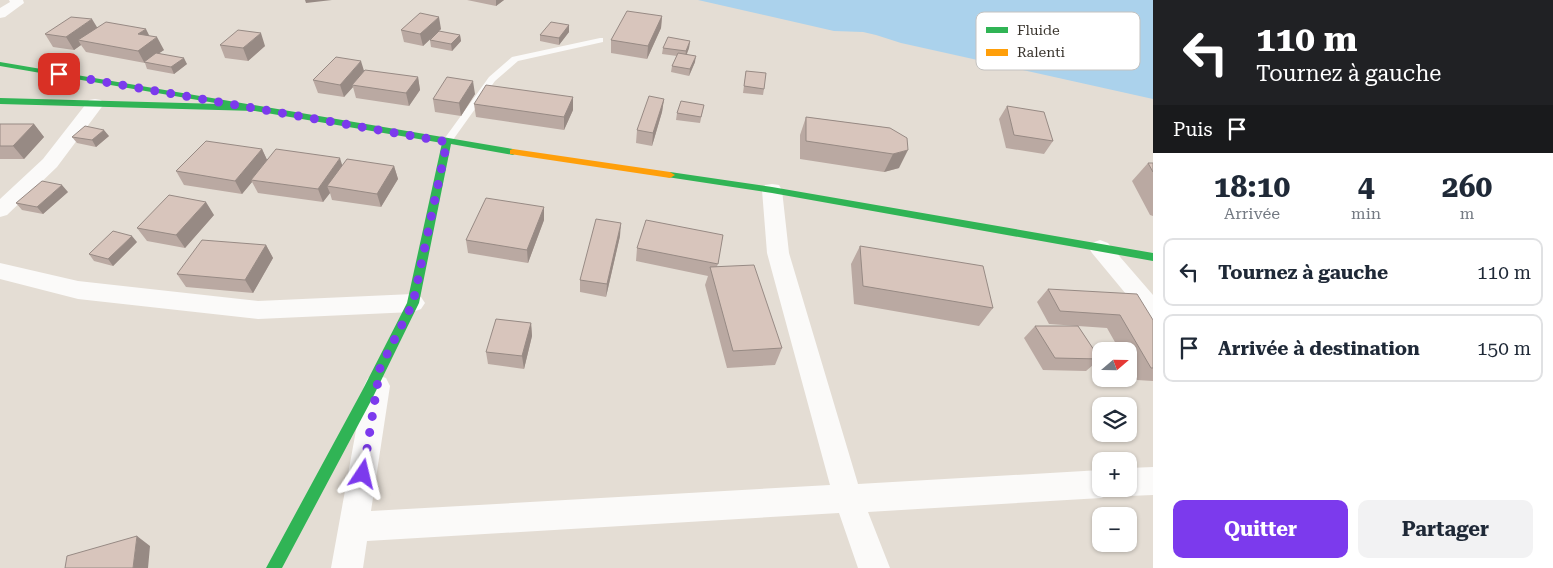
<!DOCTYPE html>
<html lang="fr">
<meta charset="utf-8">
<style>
:root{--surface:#fff;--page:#f2f2f3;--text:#1f2937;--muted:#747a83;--line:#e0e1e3;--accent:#7c3aed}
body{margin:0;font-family:"Roboto Serif",serif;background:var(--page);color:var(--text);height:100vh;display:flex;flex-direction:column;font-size:19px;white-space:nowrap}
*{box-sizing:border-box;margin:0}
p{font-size:16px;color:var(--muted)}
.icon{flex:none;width:28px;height:28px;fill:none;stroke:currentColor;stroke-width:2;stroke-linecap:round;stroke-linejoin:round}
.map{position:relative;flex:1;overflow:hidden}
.drawer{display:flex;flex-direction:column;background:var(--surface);width:400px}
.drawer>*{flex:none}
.banner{background:#202124;color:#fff;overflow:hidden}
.needle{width:32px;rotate:70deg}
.tools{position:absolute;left:1092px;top:342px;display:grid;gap:10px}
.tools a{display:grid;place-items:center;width:45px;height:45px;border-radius:10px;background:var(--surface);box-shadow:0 1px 4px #0004;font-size:25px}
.pin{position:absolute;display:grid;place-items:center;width:42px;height:42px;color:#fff;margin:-21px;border-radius:10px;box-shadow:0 2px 8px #0006}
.me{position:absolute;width:55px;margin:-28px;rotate:10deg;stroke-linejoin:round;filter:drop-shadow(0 0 4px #0008)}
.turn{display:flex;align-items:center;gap:18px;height:105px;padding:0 20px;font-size:22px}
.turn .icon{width:65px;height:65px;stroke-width:2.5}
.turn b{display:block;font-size:35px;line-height:42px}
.then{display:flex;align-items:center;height:48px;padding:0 20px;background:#0003;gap:10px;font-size:19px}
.eta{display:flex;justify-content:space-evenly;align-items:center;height:85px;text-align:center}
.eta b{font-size:30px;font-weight:700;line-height:35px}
.action{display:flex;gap:10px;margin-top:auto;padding:10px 20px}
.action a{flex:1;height:58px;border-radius:10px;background:var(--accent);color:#fff;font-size:20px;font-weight:700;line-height:58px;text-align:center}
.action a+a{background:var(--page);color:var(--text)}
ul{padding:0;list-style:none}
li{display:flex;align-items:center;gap:15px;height:68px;margin:0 10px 8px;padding:0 10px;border:2px solid var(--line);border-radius:10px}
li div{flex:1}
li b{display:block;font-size:19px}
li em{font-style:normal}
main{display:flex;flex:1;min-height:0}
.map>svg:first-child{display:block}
</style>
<main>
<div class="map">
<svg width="1153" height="568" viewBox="0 0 1153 568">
<rect width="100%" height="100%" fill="#e4ddd4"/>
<path fill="#abd2ec" d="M 698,0 L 1153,0 L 1153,99 L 901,43 L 876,35 L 863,32 L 834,31 Z"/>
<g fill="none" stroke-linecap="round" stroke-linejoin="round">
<path fill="#fbfaf9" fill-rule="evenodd" d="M 600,38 L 603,38 L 603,42 L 518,61 L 495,81 L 450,144 L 444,144 L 442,142 L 489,77 L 512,57 Z"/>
<path fill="#fbfaf9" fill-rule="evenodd" d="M 9,0 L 23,0 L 24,3 L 5,17 L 0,18 L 0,8 L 10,2 Z
M 95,99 L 101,100 L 104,104 L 57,167 L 7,215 L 0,217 L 0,199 L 43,159 L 89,100 Z
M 772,184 L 779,185 L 782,190 L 789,253 L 858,484 L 1101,470 L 1101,489 L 1113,489 L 1111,494 L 1101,498 L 868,512 L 890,568 L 858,568 L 839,513 L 367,541 L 363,568 L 331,568 L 364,386 L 368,378 L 377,375 L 386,378 L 390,386 L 371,511 L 830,485 L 767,253 L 762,190 L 765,185 Z
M 1100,240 L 1108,243 L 1153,295 L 1153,320 L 1145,317 L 1092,253 L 1089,248 L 1092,243 Z
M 0,263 L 78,281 L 258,301 L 413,294 L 421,297 L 425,303 L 421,309 L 413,312 L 258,319 L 78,299 L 0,279 Z
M 1153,467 L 1153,495 L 1129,496 L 1119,492 L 1118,489 L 1129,489 L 1129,468 Z"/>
<path fill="#30b455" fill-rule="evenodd" d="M 0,62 L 513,149 L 518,152 L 513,155 L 451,144 L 419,303 L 372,399 L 282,568 L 266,568 L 362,391 L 407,303 L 442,143 L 255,111 L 0,104 L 0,98 L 221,104 L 0,66 Z
M 670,172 L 772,187 L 1153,253 L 1153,261 L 772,193 L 667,177 L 667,173 Z"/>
<path fill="#ff9f0a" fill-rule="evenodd" d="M 513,149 L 670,172 L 675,175 L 670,178 L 510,154 L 510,150 Z"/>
</g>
<path fill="#baa9a2" d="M 467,0 L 504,0 L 496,6 Z
M 662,16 L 661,28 L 647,59 L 611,53 L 611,40 Z
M 569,25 L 569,32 L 559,45 L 540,41 L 540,35 Z
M 97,28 L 164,50 L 159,53 L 187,64 L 174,74 L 147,69 L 145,63 L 86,52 L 81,45 L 74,50 L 53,47 L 45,34 Z
M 441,29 L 423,46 L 404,42 L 401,30 Z
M 460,35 L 461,41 L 452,51 L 431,47 L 430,40 Z
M 690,41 L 689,48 L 687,54 L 695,62 L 689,76 L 671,72 L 672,66 L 677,56 L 662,54 L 663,48 Z
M 220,45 L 265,46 L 248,61 L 225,58 Z
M 364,71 L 418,77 L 420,90 L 409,106 L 356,98 L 353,87 L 344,97 L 318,93 L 313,80 Z
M 746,71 L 764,89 L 763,95 L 743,93 Z
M 475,94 L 461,116 L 435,112 L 433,99 Z
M 573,97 L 573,110 L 564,130 L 476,117 L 474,104 Z
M 664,99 L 662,112 L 652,146 L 636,143 L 637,130 Z
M 704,105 L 700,123 L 676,120 L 677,113 Z
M 1007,106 L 1053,141 L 1044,154 L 1006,148 L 999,119 Z
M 806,117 L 890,128 L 899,168 L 884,172 L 800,159 L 800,135 Z
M 0,124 L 34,124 L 44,137 L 24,159 L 0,159 Z
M 109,136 L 96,147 L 77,143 L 72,137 Z
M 262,149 L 267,160 L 342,166 L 394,166 L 398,179 L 381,207 L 332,200 L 330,193 L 323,202 L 258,193 L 252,182 L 242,194 L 184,185 L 176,171 Z
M 1148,163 L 1153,163 L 1153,216 L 1150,215 L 1132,181 Z
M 68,192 L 43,214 L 22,210 L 16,203 Z
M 544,207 L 544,220 L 528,263 L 468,253 L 466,240 Z
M 214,215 L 185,248 L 147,241 L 137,228 Z
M 723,235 L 717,267 L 782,348 L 775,365 L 727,368 L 705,285 L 708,276 L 636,261 L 637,248 Z
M 620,236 L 606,297 L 580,292 L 580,280 Z
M 137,242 L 113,266 L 94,261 L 89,254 Z
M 266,245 L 273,258 L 253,293 L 186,287 L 177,274 Z
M 860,246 L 993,308 L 979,326 L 854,304 L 851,264 Z
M 1048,289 L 1153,320 L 1153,381 L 1137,380 L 1129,366 L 1129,351 L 1120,351 L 1107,328 L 1078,326 L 1100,359 L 1086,371 L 1043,370 L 1024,338 L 1035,326 L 1078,326 L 1049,324 L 1037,302 Z
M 531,323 L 532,336 L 524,369 L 488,364 L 486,352 Z"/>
<path fill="#978a84" d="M 305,0 L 332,0 L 306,3 Z
M 496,0 L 504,0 L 496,6 Z
M 662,16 L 661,28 L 647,59 L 648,46 Z
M 439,17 L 441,29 L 423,46 L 420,34 Z
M 92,19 L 100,32 L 78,40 L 81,45 L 74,50 L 66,37 Z
M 569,25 L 569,32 L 559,45 L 559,38 Z
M 146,29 L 152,41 L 157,37 L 164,50 L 146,62 L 144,62 L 138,51 L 138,34 Z
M 261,33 L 265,46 L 248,61 L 243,48 Z
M 460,35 L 461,41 L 452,51 L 451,44 Z
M 690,41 L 689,48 L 685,58 L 686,51 Z
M 696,56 L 695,62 L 689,76 L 690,69 Z
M 184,58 L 187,64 L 174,74 L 171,67 Z
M 361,61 L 365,74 L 352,85 L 353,87 L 344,97 L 340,85 Z
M 418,77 L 420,90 L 409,106 L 406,93 Z
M 473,81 L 475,94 L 461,116 L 459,103 Z
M 573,97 L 573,110 L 564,130 L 564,117 Z
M 664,99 L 662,112 L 652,146 L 653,133 Z
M 34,124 L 44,137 L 24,159 L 13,146 Z
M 104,130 L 109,136 L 96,147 L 92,140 Z
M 262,149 L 268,162 L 251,180 L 252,182 L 242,194 L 235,181 Z
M 908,150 L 899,168 L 884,172 L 893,154 Z
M 340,158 L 344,171 L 327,186 L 330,193 L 323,202 L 318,189 Z
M 394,166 L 398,179 L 381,207 L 377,194 Z
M 62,185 L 68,192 L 43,214 L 37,207 Z
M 206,202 L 214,215 L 185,248 L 176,235 Z
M 544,207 L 544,220 L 528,263 L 527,250 Z
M 621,223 L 620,236 L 606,297 L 607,284 Z
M 132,236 L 137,242 L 113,266 L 108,259 Z
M 266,245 L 273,258 L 253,293 L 245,280 Z
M 531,323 L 532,336 L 524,369 L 522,356 Z
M 137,536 L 150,546 L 148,568 L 133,568 Z"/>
<path fill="#d8c5bc" stroke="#978a84" d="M 627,11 L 662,16 L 648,46 L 611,40 Z
M 420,13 L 439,17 L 420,34 L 401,30 Z
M 71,17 L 92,19 L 66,37 L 45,34 Z
M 106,22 L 146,29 L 138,34 L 157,37 L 138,51 L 78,40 Z
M 551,22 L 569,25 L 559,38 L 540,35 Z
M 238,30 L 261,33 L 243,48 L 220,45 Z
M 439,31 L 460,35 L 451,44 L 430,40 Z
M 668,37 L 690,41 L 686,51 L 663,48 Z
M 156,53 L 184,58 L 171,67 L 144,62 Z
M 678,53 L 696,56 L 690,69 L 672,66 Z
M 336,57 L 361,61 L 340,85 L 313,80 Z
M 365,70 L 418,77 L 406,93 L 352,85 Z
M 746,71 L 766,73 L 764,89 L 744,86 Z
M 447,77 L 473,81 L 459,103 L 433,99 Z
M 486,85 L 573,97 L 564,117 L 474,104 Z
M 649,96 L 664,99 L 653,133 L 637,130 Z
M 681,101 L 704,105 L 701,117 L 677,113 Z
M 1007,106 L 1044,112 L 1053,141 L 1014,135 Z
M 806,117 L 890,128 L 907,138 L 908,150 L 893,154 L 806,141 Z
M 0,124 L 34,124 L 13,146 L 0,146 Z
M 85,126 L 104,130 L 92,140 L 72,137 Z
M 206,141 L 262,149 L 235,181 L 176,171 Z
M 276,149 L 340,158 L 318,189 L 251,180 Z
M 347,159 L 394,166 L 377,194 L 327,186 Z
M 1148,163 L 1153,163 L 1153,172 Z
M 42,181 L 62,185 L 37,207 L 16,203 Z
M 169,195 L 206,202 L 176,235 L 137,228 Z
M 486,198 L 544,207 L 527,250 L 466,240 Z
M 596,219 L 621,223 L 607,284 L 580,280 Z
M 646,220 L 723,235 L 718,264 L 637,248 Z
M 113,231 L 132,236 L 108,259 L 89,254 Z
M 202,240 L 266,245 L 245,280 L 177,274 Z
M 860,246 L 983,266 L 993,308 L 863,286 Z
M 754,265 L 782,348 L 733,351 L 710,267 Z
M 1048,289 L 1137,294 L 1153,320 L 1153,368 L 1151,368 L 1120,315 L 1060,311 Z
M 496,319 L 531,323 L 522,356 L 486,352 Z
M 1035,326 L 1078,326 L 1100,359 L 1055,358 Z
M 137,536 L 133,568 L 65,568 L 67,556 Z"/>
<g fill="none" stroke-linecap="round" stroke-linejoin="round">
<path stroke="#7c3aed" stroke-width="9" stroke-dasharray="0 16.2" d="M 59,74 L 447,142 L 413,303 L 380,368 L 363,474"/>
</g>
<rect x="976" y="12" width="164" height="58" rx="8" fill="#fff" stroke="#c4c2c0" stroke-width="1"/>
<rect x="986" y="27" width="22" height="6" fill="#30b455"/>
<rect x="986" y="49" width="22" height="7" fill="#ff9f0a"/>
<g font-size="14" fill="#3a352e">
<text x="1017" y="35">Fluide</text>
<text x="1017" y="57">Ralenti</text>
</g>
</svg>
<div class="tools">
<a><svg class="needle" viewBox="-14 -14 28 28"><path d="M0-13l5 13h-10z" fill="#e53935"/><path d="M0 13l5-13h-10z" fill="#747a83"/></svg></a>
<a><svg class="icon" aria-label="layers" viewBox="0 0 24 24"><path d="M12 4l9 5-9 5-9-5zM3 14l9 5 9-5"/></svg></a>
<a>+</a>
<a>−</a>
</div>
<div class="pin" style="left:59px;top:74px;background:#d93025"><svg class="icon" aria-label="arrive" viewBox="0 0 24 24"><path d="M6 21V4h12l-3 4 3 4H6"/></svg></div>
<svg class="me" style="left:363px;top:474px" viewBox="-20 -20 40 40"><path d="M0-17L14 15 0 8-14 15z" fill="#7c3aed" stroke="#fff" stroke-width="4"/></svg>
</div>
<section class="drawer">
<div class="banner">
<div class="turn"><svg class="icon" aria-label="left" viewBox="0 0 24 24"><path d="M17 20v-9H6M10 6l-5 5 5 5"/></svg><div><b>110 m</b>Tournez à gauche</div></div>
<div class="then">Puis<svg class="icon" aria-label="arrive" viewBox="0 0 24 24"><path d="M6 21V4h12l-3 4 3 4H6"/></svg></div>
</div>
<div class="eta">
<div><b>18:10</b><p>Arrivée</p></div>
<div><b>4</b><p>min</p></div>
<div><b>260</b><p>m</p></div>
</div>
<ul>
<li><svg class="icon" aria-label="left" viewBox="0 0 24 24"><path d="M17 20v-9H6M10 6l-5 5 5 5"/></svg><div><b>Tournez à gauche</b></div><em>110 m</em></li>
<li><svg class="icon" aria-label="arrive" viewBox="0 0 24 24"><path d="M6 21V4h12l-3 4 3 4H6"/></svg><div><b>Arrivée à destination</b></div><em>150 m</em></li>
</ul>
<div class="action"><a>Quitter</a><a>Partager</a></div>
</section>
</main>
